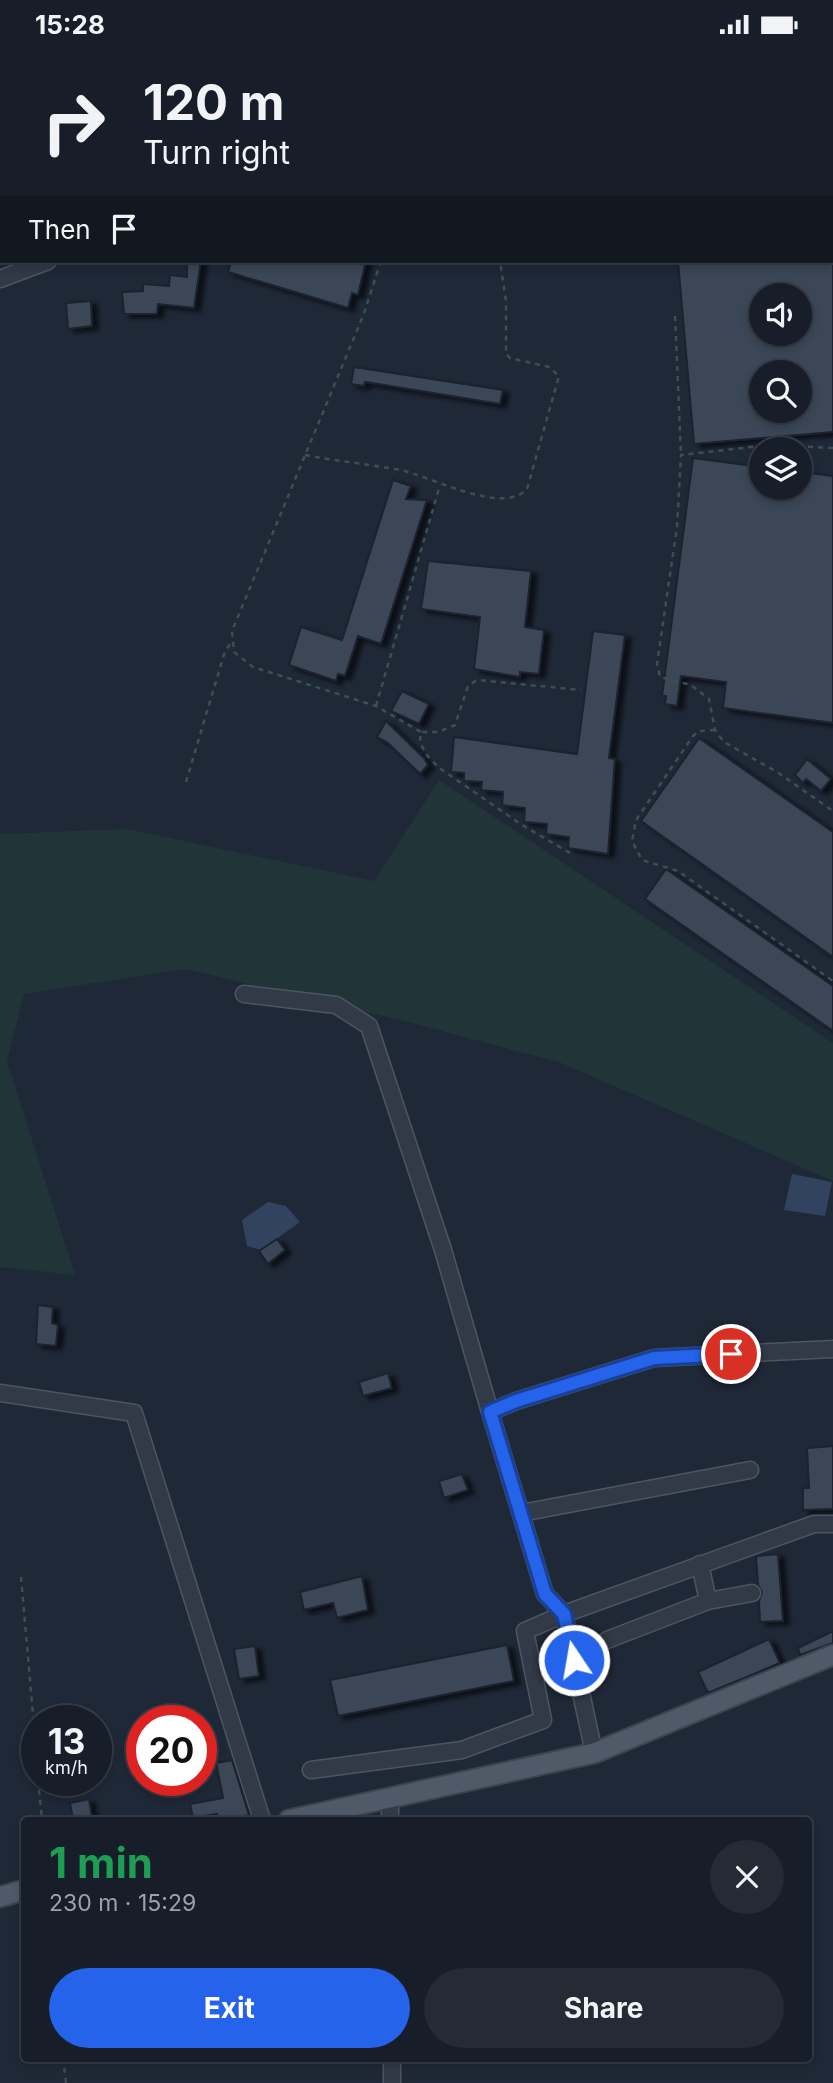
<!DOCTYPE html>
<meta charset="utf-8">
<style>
:root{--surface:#171e29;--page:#242b35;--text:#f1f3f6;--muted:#9ea2a8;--line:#363c46;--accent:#2563eb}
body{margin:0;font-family:Inter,sans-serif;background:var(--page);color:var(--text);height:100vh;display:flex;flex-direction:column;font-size:26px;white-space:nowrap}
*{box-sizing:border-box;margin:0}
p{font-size:23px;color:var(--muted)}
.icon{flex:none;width:38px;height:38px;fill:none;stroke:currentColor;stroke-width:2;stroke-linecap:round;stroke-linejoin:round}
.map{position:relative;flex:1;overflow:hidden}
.side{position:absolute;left:21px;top:1768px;width:791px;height:245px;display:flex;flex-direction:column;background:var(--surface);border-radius:7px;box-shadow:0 4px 10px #0003,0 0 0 2px var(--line)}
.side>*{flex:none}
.guide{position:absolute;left:0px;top:0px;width:833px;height:214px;box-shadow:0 4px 10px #0003,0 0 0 2px var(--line);background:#171e29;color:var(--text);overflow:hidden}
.fabs{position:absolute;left:749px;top:234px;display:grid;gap:14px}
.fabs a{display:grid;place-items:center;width:63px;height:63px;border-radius:50%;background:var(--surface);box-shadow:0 4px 10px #0003,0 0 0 2px var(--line);font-size:35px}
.speed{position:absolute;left:21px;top:1656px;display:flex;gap:14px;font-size:35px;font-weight:700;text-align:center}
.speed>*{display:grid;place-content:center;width:91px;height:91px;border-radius:50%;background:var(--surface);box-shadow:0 4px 10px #0003,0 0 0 2px var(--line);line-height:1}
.speed small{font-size:18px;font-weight:400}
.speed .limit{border:10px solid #d22;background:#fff;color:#111}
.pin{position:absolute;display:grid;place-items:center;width:60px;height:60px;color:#fff;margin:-30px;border:4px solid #fff;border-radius:50%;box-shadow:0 2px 7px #0007}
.me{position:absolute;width:77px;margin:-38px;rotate:348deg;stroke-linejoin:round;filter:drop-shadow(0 0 5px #0008)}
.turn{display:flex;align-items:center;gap:24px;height:147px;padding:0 28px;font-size:32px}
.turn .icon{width:91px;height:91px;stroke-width:2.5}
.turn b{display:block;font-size:49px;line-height:60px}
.then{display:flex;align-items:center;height:66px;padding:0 28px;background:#0003;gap:14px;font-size:26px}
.round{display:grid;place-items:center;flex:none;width:74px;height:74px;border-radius:37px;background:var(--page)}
.overview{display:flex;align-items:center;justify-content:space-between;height:119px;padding:0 28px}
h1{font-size:42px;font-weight:700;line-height:52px;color:#1e9e55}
.primary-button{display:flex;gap:14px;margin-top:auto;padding:14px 28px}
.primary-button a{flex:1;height:80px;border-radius:42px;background:var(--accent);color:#fff;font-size:28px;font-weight:700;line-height:80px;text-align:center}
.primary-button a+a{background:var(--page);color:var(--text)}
.status{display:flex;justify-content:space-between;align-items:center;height:49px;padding:0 35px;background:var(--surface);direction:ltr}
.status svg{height:19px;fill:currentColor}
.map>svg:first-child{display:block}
</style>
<div class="status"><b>15:28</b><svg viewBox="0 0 49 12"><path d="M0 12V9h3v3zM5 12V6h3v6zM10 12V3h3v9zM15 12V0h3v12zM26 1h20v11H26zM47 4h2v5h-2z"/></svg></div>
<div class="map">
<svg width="833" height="2034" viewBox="0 0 833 2034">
<defs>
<filter id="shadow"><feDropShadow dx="6" dy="3.5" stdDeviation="2" flood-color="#0009"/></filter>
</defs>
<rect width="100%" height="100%" fill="#1f2837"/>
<path fill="#213438" d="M 439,731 L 833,994 L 833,1132 L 561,1014 L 408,973 L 185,920 L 24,945 L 7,1012 L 75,1226 L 0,1218 L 0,785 L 127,780 L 374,832 Z"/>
<path fill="#31435f" d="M 792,1125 L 832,1133 L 825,1167 L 784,1161 Z
M 268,1153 L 286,1157 L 300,1173 L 261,1201 L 247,1197 L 242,1171 Z"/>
<path fill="#3a4657" stroke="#1a212d" stroke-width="2" fill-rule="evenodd" filter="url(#shadow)" d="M 187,212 L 201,212 L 194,259 L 158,255 L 157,265 L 124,265 L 122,243 L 143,242 L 143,235 L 169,237 L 170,226 L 187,228 Z
M 231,212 L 366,212 L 358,246 L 352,244 L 348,259 L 228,223 Z
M 678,212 L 833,212 L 833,383 L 694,395 ZM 761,247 L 800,247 L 800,285 L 761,285 ZM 761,324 L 800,324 L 800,362 L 761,362 Z
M 91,252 L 92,277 L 68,280 L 66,254 Z
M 354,318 L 503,341 L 500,355 L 365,333 L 364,337 L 351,335 Z
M 693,409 L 761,418 L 761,439 L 800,439 L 800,423 L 833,427 L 833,674 L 723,659 L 726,633 L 681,627 L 677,657 L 665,655 L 666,647 L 662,647 Z
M 393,431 L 411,437 L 406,450 L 427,451 L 381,595 L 358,587 L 345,627 L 338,625 L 336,632 L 289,616 L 301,578 L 342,591 Z
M 428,512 L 531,522 L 525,578 L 544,581 L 539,625 L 520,623 L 520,628 L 474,620 L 480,568 L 421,560 Z
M 593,582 L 625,586 L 609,709 L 615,710 L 608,805 L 568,799 L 569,788 L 546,785 L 547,775 L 524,773 L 525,759 L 502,756 L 503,743 L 481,741 L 482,733 L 464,732 L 464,724 L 451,723 L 454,688 L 577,705 Z
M 402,642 L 429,655 L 419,675 L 391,662 Z
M 386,672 L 424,709 L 428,716 L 420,725 L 388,694 L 377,688 Z
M 699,689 L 833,783 L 833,908 L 641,772 Z
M 807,710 L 831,730 L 821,742 L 806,730 L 803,734 L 795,726 Z
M 666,820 L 833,937 L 833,982 L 645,850 Z
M 277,1190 L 285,1201 L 268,1215 L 259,1202 Z
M 38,1256 L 53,1258 L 52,1274 L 58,1276 L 56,1297 L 36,1295 Z
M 388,1324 L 392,1339 L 363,1347 L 359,1333 Z
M 833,1397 L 833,1460 L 803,1461 L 803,1439 L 809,1439 L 807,1399 Z
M 462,1425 L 468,1441 L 444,1449 L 439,1432 Z
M 778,1505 L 783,1572 L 760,1573 L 759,1552 L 762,1543 L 758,1536 L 756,1507 Z
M 362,1527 L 368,1561 L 337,1569 L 333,1554 L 304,1561 L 300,1543 Z
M 833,1582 L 833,1594 L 800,1606 L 798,1599 Z
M 769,1590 L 780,1614 L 708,1644 L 698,1623 Z
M 507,1596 L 514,1632 L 338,1667 L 330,1631 Z
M 255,1597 L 259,1627 L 239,1630 L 234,1600 Z
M 232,1711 L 249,1766 L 223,1771 L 218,1771 L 217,1765 L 193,1769 L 190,1755 L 223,1749 L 216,1714 Z
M 89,1750 L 92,1769 L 73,1771 L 70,1754 Z"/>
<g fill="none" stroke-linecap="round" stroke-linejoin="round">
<defs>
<path id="minor" d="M 656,2 L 659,0
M 0,230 L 48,212
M 244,945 L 336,956 L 369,977 L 443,1201 L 490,1363
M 0,1344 L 134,1364 L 262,1771
M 521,1464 L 750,1421
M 708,1552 L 752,1544
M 607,1591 L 708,1552 L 700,1515
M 594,1704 L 564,1565 L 814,1475 L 833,1475
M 311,1721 L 462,1701 L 543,1671 L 525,1582 L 564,1565 L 545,1545 L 490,1363 L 516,1352 L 654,1309 L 833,1300
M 390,1749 L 390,1771
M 392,2009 L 392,2034"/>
<path id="major" d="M 289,1771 L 594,1704 L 833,1606
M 0,1848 L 24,1841"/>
</defs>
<use href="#minor" stroke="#4d5562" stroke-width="19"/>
<use href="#major" stroke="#3c4351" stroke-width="23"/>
<path stroke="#3b5052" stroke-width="2.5" stroke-dasharray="5 5" stroke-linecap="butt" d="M 381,212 L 363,267 L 232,582 L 234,603 L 253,618 L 376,657 L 421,683
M 675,267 L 681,406
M 833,399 L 769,396 L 681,406 L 677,478 L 657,615 L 660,628 L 691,636 L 709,650 L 715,681 L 724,693 L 777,723 L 833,762
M 305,406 C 336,412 368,415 400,421 C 431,427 502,467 527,440 L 559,327 L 549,318 L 510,309 L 506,305 L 506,252 L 500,212
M 376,657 L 440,436
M 715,681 L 699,682 L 693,687 L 636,771 L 632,792 L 642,811 L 678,822 L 833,932
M 186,733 L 225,602 L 231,594
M 570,804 L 522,776 L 438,718 L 425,704 L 420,692 L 421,683 L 438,683 L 455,676 L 468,637 L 477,631 L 581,641
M 21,1528 L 37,1711
M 38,1731 L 42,1771
M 63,2009 L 66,2034"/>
<use href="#minor" stroke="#323a47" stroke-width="16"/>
<use href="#major" stroke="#505967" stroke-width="19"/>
</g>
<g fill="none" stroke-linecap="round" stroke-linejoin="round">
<defs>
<path id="route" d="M 574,1611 L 564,1565 L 545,1545 L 490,1363 L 516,1352 L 654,1309 L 731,1305"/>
</defs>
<use href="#route" stroke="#184099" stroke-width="18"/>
<use href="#route" stroke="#2563eb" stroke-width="12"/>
</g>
</svg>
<div class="fabs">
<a><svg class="icon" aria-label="sound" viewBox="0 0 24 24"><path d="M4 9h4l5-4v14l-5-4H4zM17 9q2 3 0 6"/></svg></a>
<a><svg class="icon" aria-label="search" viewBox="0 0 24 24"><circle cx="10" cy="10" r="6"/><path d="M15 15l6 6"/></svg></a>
<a><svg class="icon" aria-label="layers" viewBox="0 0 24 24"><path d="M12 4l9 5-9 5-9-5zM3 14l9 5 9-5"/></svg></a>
</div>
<div class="speed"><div>13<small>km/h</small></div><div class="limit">20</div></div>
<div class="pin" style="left:731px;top:1305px;background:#d93025"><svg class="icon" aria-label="arrive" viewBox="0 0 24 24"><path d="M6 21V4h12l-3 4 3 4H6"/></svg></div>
<svg class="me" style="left:574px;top:1611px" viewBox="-20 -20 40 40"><circle r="17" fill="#2563eb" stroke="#fff" stroke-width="3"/><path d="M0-11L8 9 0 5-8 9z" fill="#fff"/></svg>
<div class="guide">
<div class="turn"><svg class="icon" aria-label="right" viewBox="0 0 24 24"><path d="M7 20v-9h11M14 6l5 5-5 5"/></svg><div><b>120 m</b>Turn right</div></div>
<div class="then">Then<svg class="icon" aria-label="arrive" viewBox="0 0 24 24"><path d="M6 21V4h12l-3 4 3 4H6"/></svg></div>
</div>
<section class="side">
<div class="overview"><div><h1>1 min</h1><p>230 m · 15:29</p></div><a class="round"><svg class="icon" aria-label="close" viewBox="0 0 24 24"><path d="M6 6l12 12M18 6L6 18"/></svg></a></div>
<div class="primary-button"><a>Exit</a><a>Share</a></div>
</section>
</div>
